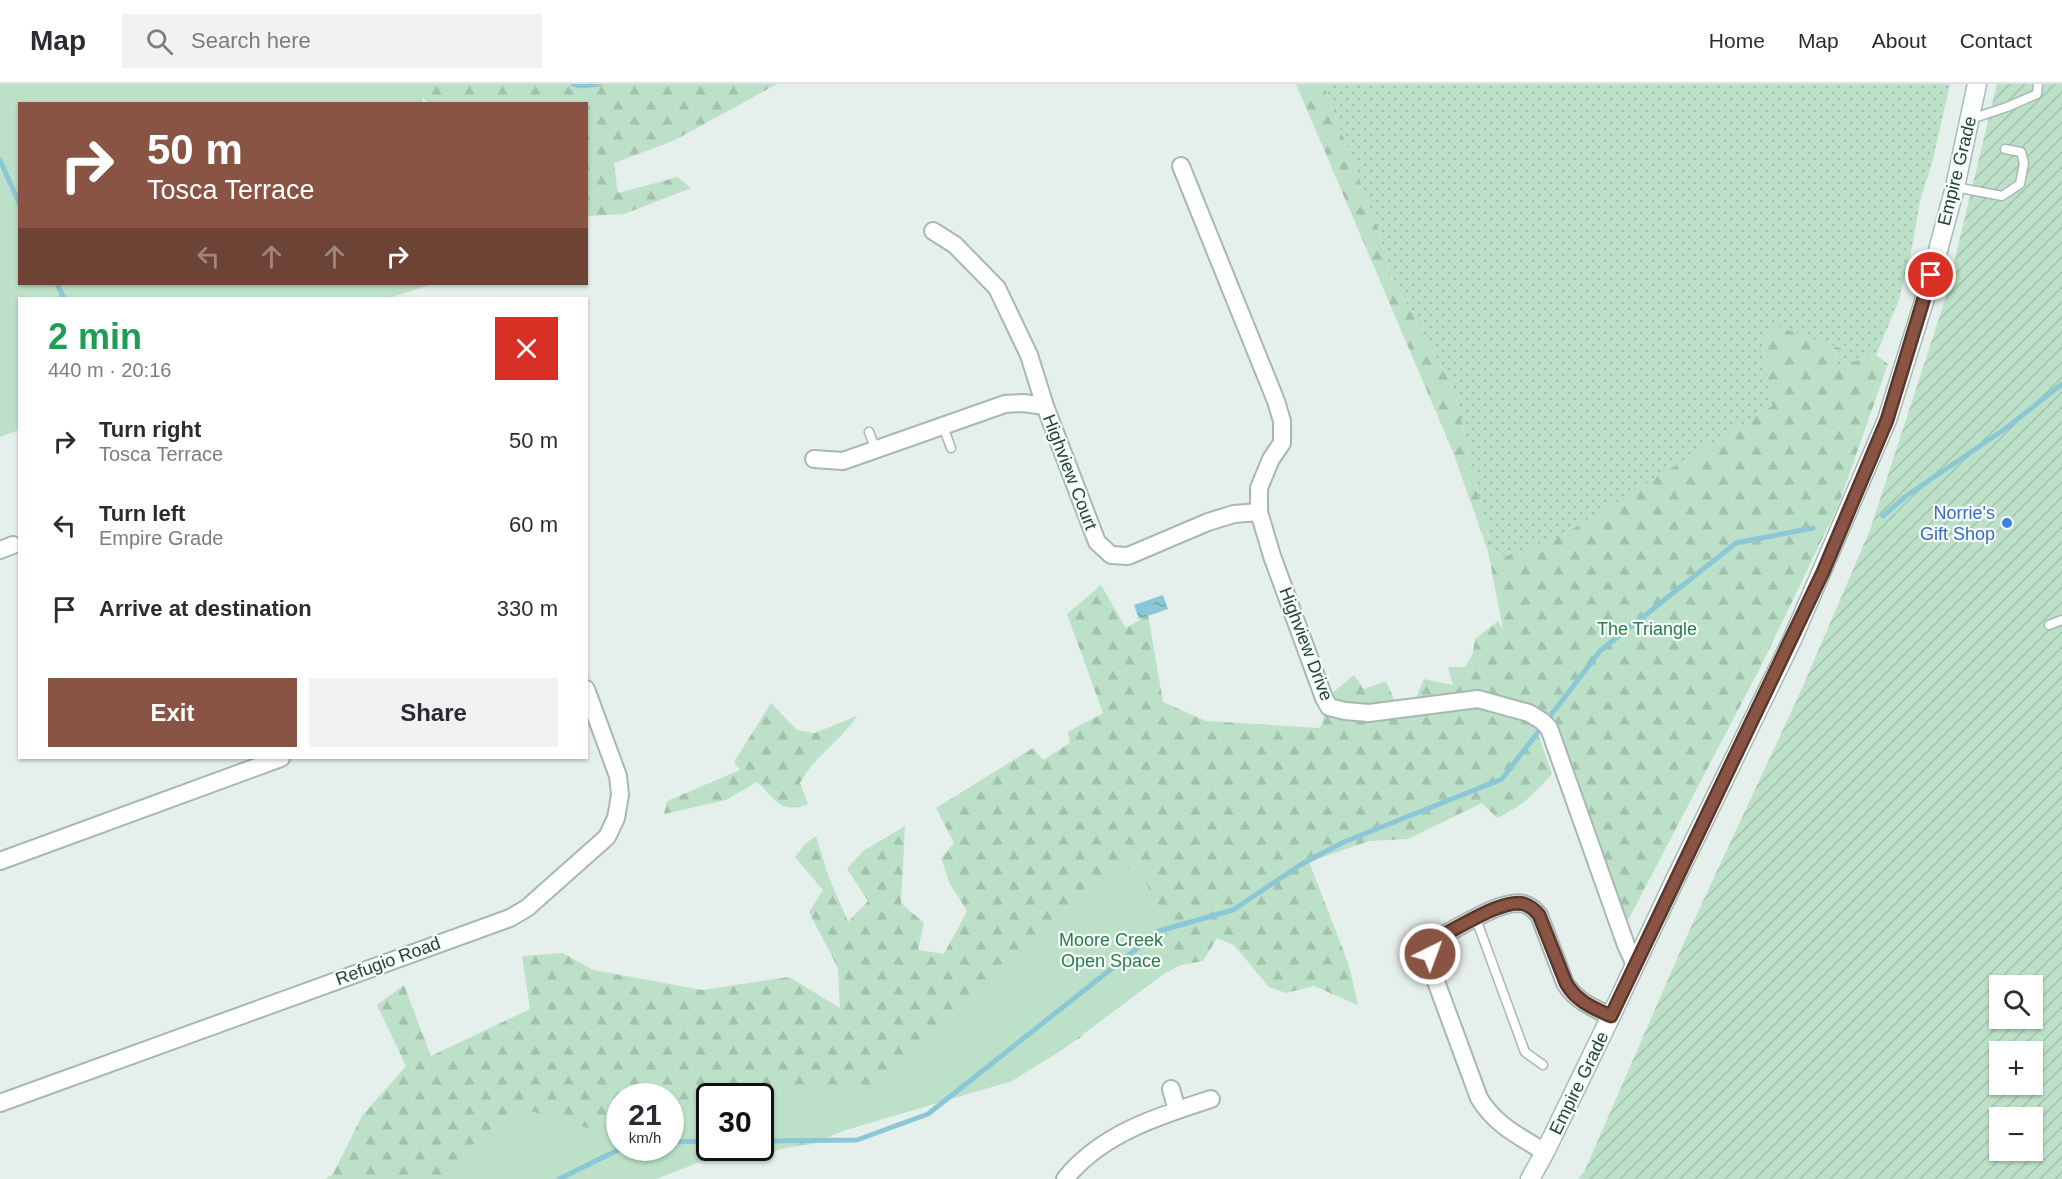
<!DOCTYPE html>
<meta charset="utf-8">
<style>
:root{--surface:#fff;--page:#f2f2f3;--text:#2b2b33;--muted:#7c7c81;--line:#e1e1e2;--accent:#895443}
body{margin:0;font-family:Arial,sans-serif;background:var(--page);color:var(--text);height:100vh;display:flex;flex-direction:column;font-size:22px;white-space:nowrap}
*{box-sizing:border-box;margin:0}
p{font-size:20px;color:var(--muted)}
.icon{flex:none;width:33px;height:33px;fill:none;stroke:currentColor;stroke-width:2;stroke-linecap:round;stroke-linejoin:round}
.map{position:relative;flex:1;overflow:hidden}
.panel{position:absolute;left:18px;top:213px;width:570px;height:462px;display:flex;flex-direction:column;background:var(--surface);border-radius:0px;box-shadow:0 2px 4px #0004}
.panel>*{flex:none}
.banner{position:absolute;left:18px;top:18px;width:570px;height:183px;border-radius:0px;box-shadow:0 2px 4px #0004;background:#895443;color:#fff;overflow:hidden}
.controls{position:absolute;left:1989px;top:891px;display:grid;gap:12px}
.controls a{display:grid;place-items:center;width:54px;height:54px;border-radius:0px;background:var(--surface);box-shadow:0 2px 4px #0004;font-size:30px}
.speed{position:absolute;left:606px;top:999px;display:flex;gap:12px;font-size:30px;font-weight:700;text-align:center}
.speed>*{display:grid;place-content:center;width:78px;height:78px;border-radius:50%;background:var(--surface);box-shadow:0 2px 4px #0004;line-height:1}
.speed small{font-size:15px;font-weight:400}
.speed .limit{border:3px solid #111;border-radius:9px;background:#fff;color:#111}
.pin{position:absolute;display:grid;place-items:center;width:51px;height:51px;color:#fff;margin:-26px;border:3px solid #fff;border-radius:50%;box-shadow:0 2px 6px #0007}
.me{position:absolute;width:66px;margin:-33px;rotate:42deg;stroke-linejoin:round;filter:drop-shadow(0 0 4px #0008)}
.turn{display:flex;align-items:center;gap:21px;height:126px;padding:0 30px;font-size:27px}
.turn .icon{width:78px;height:78px;stroke-width:2.5}
.turn b{display:block;font-size:42px;line-height:51px}
.lanes{display:flex;align-items:center;height:57px;padding:0 30px;background:#0003;justify-content:center;gap:30px;direction:ltr}
.lanes .off{opacity:.35}
.round{display:grid;place-items:center;flex:none;width:63px;height:63px;border-radius:0px;background:var(--page)}
.summary{display:flex;align-items:center;justify-content:space-between;height:102px;padding:0 30px}
h1{font-size:36px;font-weight:700;line-height:45px;color:#1e9e55}
.cta{display:flex;gap:12px;margin-top:auto;padding:12px 30px}
.cta a{flex:1;height:69px;border-radius:0px;background:var(--accent);color:#fff;font-size:24px;font-weight:700;line-height:69px;text-align:center}
.cta a+a{background:var(--page);color:var(--text)}
ul{padding:0;list-style:none}
li{display:flex;align-items:center;gap:18px;height:84px;padding:0 30px}
li div{flex:1}
li b{display:block;font-size:22px}
li em{font-style:normal}
header{display:flex;align-items:center;gap:36px;box-sizing:border-box;height:84px;padding:0 30px;background:var(--surface);border-bottom:2px solid var(--line)}
header strong{font-size:28px}
nav{display:flex;gap:33px;margin-inline-start:auto;font-size:21px}
.search{width:420px;height:54px;background:var(--page);display:flex;align-items:center;gap:15px;box-sizing:border-box;padding:0 21px;border-radius:0px;color:var(--muted);font-size:22px}
.map>svg:first-child{display:block}
</style>
<header>
<strong>Map</strong>
<div class="search"><svg class="icon" aria-label="search" viewBox="0 0 24 24"><circle cx="10" cy="10" r="6"/><path d="M15 15l6 6"/></svg>Search here</div>
<nav><a>Home</a><a>Map</a><a>About</a><a>Contact</a></nav>
</header>
<div class="map">
<svg width="2062" height="1095" viewBox="0 0 2062 1095">
<defs>
<pattern id="grass-dots" width="8" height="8" patternUnits="userSpaceOnUse" patternTransform="scale(1.5)"><rect width="8" height="8" fill="#bde1c8"/><path d="M2 2h.1M6 6h.1" fill="none" stroke="#a2c2ad" stroke-width="1.8" stroke-linecap="round"/></pattern>
<pattern id="forest-firs" width="22" height="20" patternUnits="userSpaceOnUse" patternTransform="scale(1.5)"><rect width="22" height="20" fill="#bde1c8"/><path d="M5 1l3.5 6h-7zM16 11l3.5 6h-7z" fill="#a2c2ad"/></pattern>
<pattern id="garden-furrows" width="10" height="10" patternUnits="userSpaceOnUse" patternTransform="scale(1.5)"><rect width="10" height="10" fill="#bde1c8"/><path d="M-1 1l2-2M0 10L10 0M9 11l2-2" fill="none" stroke="#a2c2ad"/></pattern>
<pattern id="water-ripples" width="26" height="14" patternUnits="userSpaceOnUse" patternTransform="scale(1.5)"><rect width="26" height="14" fill="#8ac8d7"/><path d="M2 4q2-2 4 0t4 0M15 11q2-2 4 0t4 0" fill="none" stroke="#70a4b0"/></pattern>
</defs>
<rect width="100%" height="100%" fill="#e5efeb"/>
<path fill="url(#grass-dots)" d="M 1323,0 L 1950,0 L 1932,79 L 1920,117 L 1912,163 L 1899,216 L 1876,271 L 1838,282 L 1834,270 L 1842,265 L 1762,257 L 1772,322 L 1575,446 L 1510,475 L 1492,466 L 1454,306 L 1389,188 L 1379,147 Z"/>
<path fill="url(#forest-firs)" fill-rule="evenodd" d="M 275,0 L 777,0 L 673,57 L 614,79 L 618,109 L 678,93 L 691,104 L 624,130 L 587,132 L 586,20 L 429,20 L 423,14 L 422,20 L 274,20 Z
M 1296,0 L 1323,0 L 1379,147 L 1389,188 L 1454,306 L 1492,466 L 1506,472 L 1563,451 L 1772,322 L 1762,257 L 1776,242 L 1843,265 L 1834,270 L 1838,282 L 1876,271 L 1888,280 L 1838,422 L 1761,582 L 1625,842 L 1557,640 L 1538,650 L 1552,690 C 1533,711 1523,722 1497,734 L 1482,719 L 1408,755 L 1369,757 L 1309,778 L 1349,881 L 1358,921 L 1314,902 L 1286,909 L 1269,903 L 1234,861 L 1217,854 L 1203,877 L 1181,881 L 1154,895 L 1091,936 L 1080,954 L 1062,963 L 926,1010 L 813,1060 L 734,1071 L 713,1064 L 760,1064 L 760,1012 L 710,1012 L 709,1062 L 635,1095 L 325,1095 L 333,1090 L 362,1032 L 406,982 L 377,921 L 404,901 L 431,972 L 530,925 L 522,872 L 563,869 L 593,886 L 702,906 L 789,893 L 840,924 L 838,884 L 809,828 L 823,806 L 795,773 L 806,759 L 816,752 L 828,791 L 848,838 L 868,817 L 847,785 L 863,767 L 905,742 L 901,819 L 924,839 L 918,866 L 944,870 L 967,827 L 950,800 L 941,774 L 954,759 L 936,724 L 1033,664 L 1043,676 L 1070,659 L 1068,648 L 1103,629 L 1067,530 L 1101,501 L 1126,544 L 1148,531 L 1163,618 L 1206,637 L 1320,644 L 1332,609 L 1354,591 L 1364,605 L 1386,597 L 1395,618 L 1413,621 L 1424,595 L 1453,601 L 1448,583 L 1465,583 L 1473,569 L 1475,555 L 1498,537 L 1503,546 L 1488,467 L 1453,368 ZM 620,1012 L 670,1012 L 670,1064 L 620,1064 Z
M 771,619 L 797,646 L 815,649 L 857,632 C 841,657 814,672 800,699 L 808,720 C 780,731 776,715 757,698 L 726,716 L 664,730 L 667,717 L 740,686 L 734,678 Z"/>
<path fill="#bde1c8" d="M 0,0 L 412,0 L 419,19 L 20,20 L 20,200 L 432,200 L 389,214 L 20,214 L 19,346 L 0,353 Z
M 1138,776 L 1177,880 L 1062,966 L 1012,997 L 765,1070 L 760,1064 L 760,1012 L 728,1012 L 741,1009 L 872,1004 Z
M 709,1017 L 710,1064 L 753,1064 L 726,1068 L 656,1095 L 452,1095 L 465,1083 L 460,1069 L 530,1027 L 591,1045 L 619,1038 L 620,1064 L 670,1064 L 671,1026 Z"/>
<path fill="url(#garden-furrows)" fill-rule="evenodd" d="M 1997,0 L 2062,0 L 2062,1095 L 1578,1095 L 1585,1086 L 1690,845 L 1800,609 L 1870,446 L 1945,216 ZM 2000,902 L 2032,902 L 2032,934 L 2000,934 ZM 2000,968 L 2032,968 L 2032,1000 L 2000,1000 ZM 2000,1034 L 2032,1034 L 2032,1066 L 2000,1066 Z"/>
<path fill="url(#water-ripples)" d="M 1163,511 L 1168,525 L 1139,535 L 1134,521 Z"/>
<g fill="none" stroke-linecap="round" stroke-linejoin="round">
<path stroke="#8ac8d7" stroke-width="5" d="M 573,0 L 582,2 L 599,0
M 0,76 L 20,121
M 57,200 L 64,214
M 1883,432 L 1906,412 L 2005,345 L 2062,300
M 760,1057 L 857,1056 L 928,1030 L 1159,847 L 1233,826 L 1300,781 L 1344,758 L 1502,695 L 1600,567 L 1736,459 L 1813,444
M 670,1058 L 710,1057
M 559,1095 L 622,1064"/>
<defs>
<path id="service" d="M 1971,35 L 2007,23 L 2037,10 L 2038,0
M 1955,103 L 2002,112 L 2020,100 L 2024,79 L 2021,68 L 2005,65
M 943,342 L 951,364
M 869,348 L 876,366
M 2049,541 L 2062,536
M 1476,835 L 1525,968 L 1543,981"/>
<path id="minor" d="M 1181,82 L 1276,317 L 1282,337 L 1282,359 L 1271,375 L 1259,404 L 1259,428 L 1272,472 L 1324,614 L 1329,623 L 1345,627 L 1369,629 L 1478,615 L 1529,629 L 1542,637 L 1549,644 L 1626,861 L 1635,881
M 933,147 L 955,161 L 997,204 L 1029,271 L 1045,322
M 814,375 L 843,377 L 1005,320 L 1023,319 L 1045,322 L 1097,458 L 1111,471 L 1128,472 L 1208,438 L 1234,430 L 1259,428
M 0,466 L 13,461
M 0,777 L 281,674
M 1171,1005 L 1177,1026
M 0,1019 L 510,834 L 527,824 L 607,753 L 616,734 L 620,711 L 618,692 L 586,605
M 1545,1068 C 1519,1052 1495,1041 1479,1014 L 1431,884 C 1430,869 1432,861 1443,851 C 1462,842 1504,814 1524,820 C 1530,822 1535,826 1539,831 L 1565,899 C 1576,917 1593,924 1611,932
M 1065,1095 C 1101,1050 1158,1032 1211,1015"/>
<path id="secondary" d="M 1530,1095 L 1545,1068 L 1611,932 L 1673,800 L 1792,556 L 1887,336 L 1926,211 L 1955,103 L 1977,0"/>
</defs>
<use href="#service" stroke="#a7b8b3" stroke-width="11"/>
<use href="#minor" stroke="#a7b8b3" stroke-width="20"/>
<use href="#secondary" stroke="#a2bcb4" stroke-width="21"/>
<use href="#service" stroke="#fff" stroke-width="8"/>
<use href="#minor" stroke="#fff" stroke-width="16"/>
<use href="#secondary" stroke="#fff" stroke-width="18"/>
</g>
<g fill="none" stroke-linecap="round" stroke-linejoin="round">
<defs>
<path id="route" d="M 1430,870 L 1436,858 L 1443,851 C 1462,842 1504,814 1524,820 C 1530,822 1535,826 1539,831 L 1566,899 C 1576,917 1593,924 1611,932 L 1823,488 L 1887,336 L 1931,191"/>
</defs>
<use href="#route" stroke="#59372c" stroke-width="15"/>
<use href="#route" stroke="#895443" stroke-width="10"/>
</g>
<circle fill="#3f7fe0" stroke="#f6fbf9" stroke-width="2" cx="2007" cy="439" r="6"/>
<g text-anchor="middle" stroke-width="4.5" stroke-linejoin="round" paint-order="stroke">
<g font-size="18" fill="#22433c" stroke="#f6fbf9">
<text transform="translate(1957 87) rotate(-76)" y="6">Empire Grade</text>
<text transform="translate(1070 388) rotate(69)" y="6">Highview Court</text>
<text transform="translate(1306 560) rotate(69)" y="6">Highview Drive</text>
<text transform="translate(388 877) rotate(-20)" y="6">Refugio Road</text>
<text transform="translate(1579 999) rotate(-64)" y="6">Empire Grade</text>
</g>
<g font-size="18" fill="#366cbe" stroke="#f6fbf9" text-anchor="end">
<text x="1995" y="435">Norrie's<tspan x="1995" dy="21">Gift Shop</tspan></text>
</g>
<g font-size="18" fill="#297d4d" stroke="#f6fbf9">
<text x="1647" y="551">The Triangle</text>
<text x="1111" y="862">Moore Creek<tspan x="1111" dy="21">Open Space</tspan></text>
</g>
</g>
</svg>
<div class="controls">
<a><svg class="icon" aria-label="search" viewBox="0 0 24 24"><circle cx="10" cy="10" r="6"/><path d="M15 15l6 6"/></svg></a>
<a>+</a>
<a>−</a>
</div>
<div class="speed"><div>21<small>km/h</small></div><div class="limit">30</div></div>
<div class="pin" style="left:1931px;top:191px;background:#d93025"><svg class="icon" aria-label="arrive" viewBox="0 0 24 24"><path d="M6 21V4h12l-3 4 3 4H6"/></svg></div>
<svg class="me" style="left:1430px;top:870px" viewBox="-20 -20 40 40"><circle r="17" fill="#895443" stroke="#fff" stroke-width="3"/><path d="M0-11L8 9 0 5-8 9z" fill="#fff"/></svg>
<div class="banner">
<div class="turn"><svg class="icon" aria-label="right" viewBox="0 0 24 24"><path d="M7 20v-9h11M14 6l5 5-5 5"/></svg><div><b>50 m</b>Tosca Terrace</div></div>
<div class="lanes"><svg class="icon off" aria-label="left" viewBox="0 0 24 24"><path d="M17 20v-9H6M10 6l-5 5 5 5"/></svg><svg class="icon off" aria-label="ahead" viewBox="0 0 24 24"><path d="M12 20V5M6 11l6-6 6 6"/></svg><svg class="icon off" aria-label="ahead" viewBox="0 0 24 24"><path d="M12 20V5M6 11l6-6 6 6"/></svg><svg class="icon" aria-label="right" viewBox="0 0 24 24"><path d="M7 20v-9h11M14 6l5 5-5 5"/></svg></div>
</div>
<section class="panel">
<div class="summary"><div><h1>2 min</h1><p>440 m · 20:16</p></div><a class="round" style="background:#d93025;color:#fff"><svg class="icon" aria-label="close" viewBox="0 0 24 24"><path d="M6 6l12 12M18 6L6 18"/></svg></a></div>
<ul>
<li><svg class="icon" aria-label="right" viewBox="0 0 24 24"><path d="M7 20v-9h11M14 6l5 5-5 5"/></svg><div><b>Turn right</b><p>Tosca Terrace</p></div><em>50 m</em></li>
<li><svg class="icon" aria-label="left" viewBox="0 0 24 24"><path d="M17 20v-9H6M10 6l-5 5 5 5"/></svg><div><b>Turn left</b><p>Empire Grade</p></div><em>60 m</em></li>
<li><svg class="icon" aria-label="arrive" viewBox="0 0 24 24"><path d="M6 21V4h12l-3 4 3 4H6"/></svg><div><b>Arrive at destination</b></div><em>330 m</em></li>
</ul>
<div class="cta"><a>Exit</a><a>Share</a></div>
</section>
</div>
